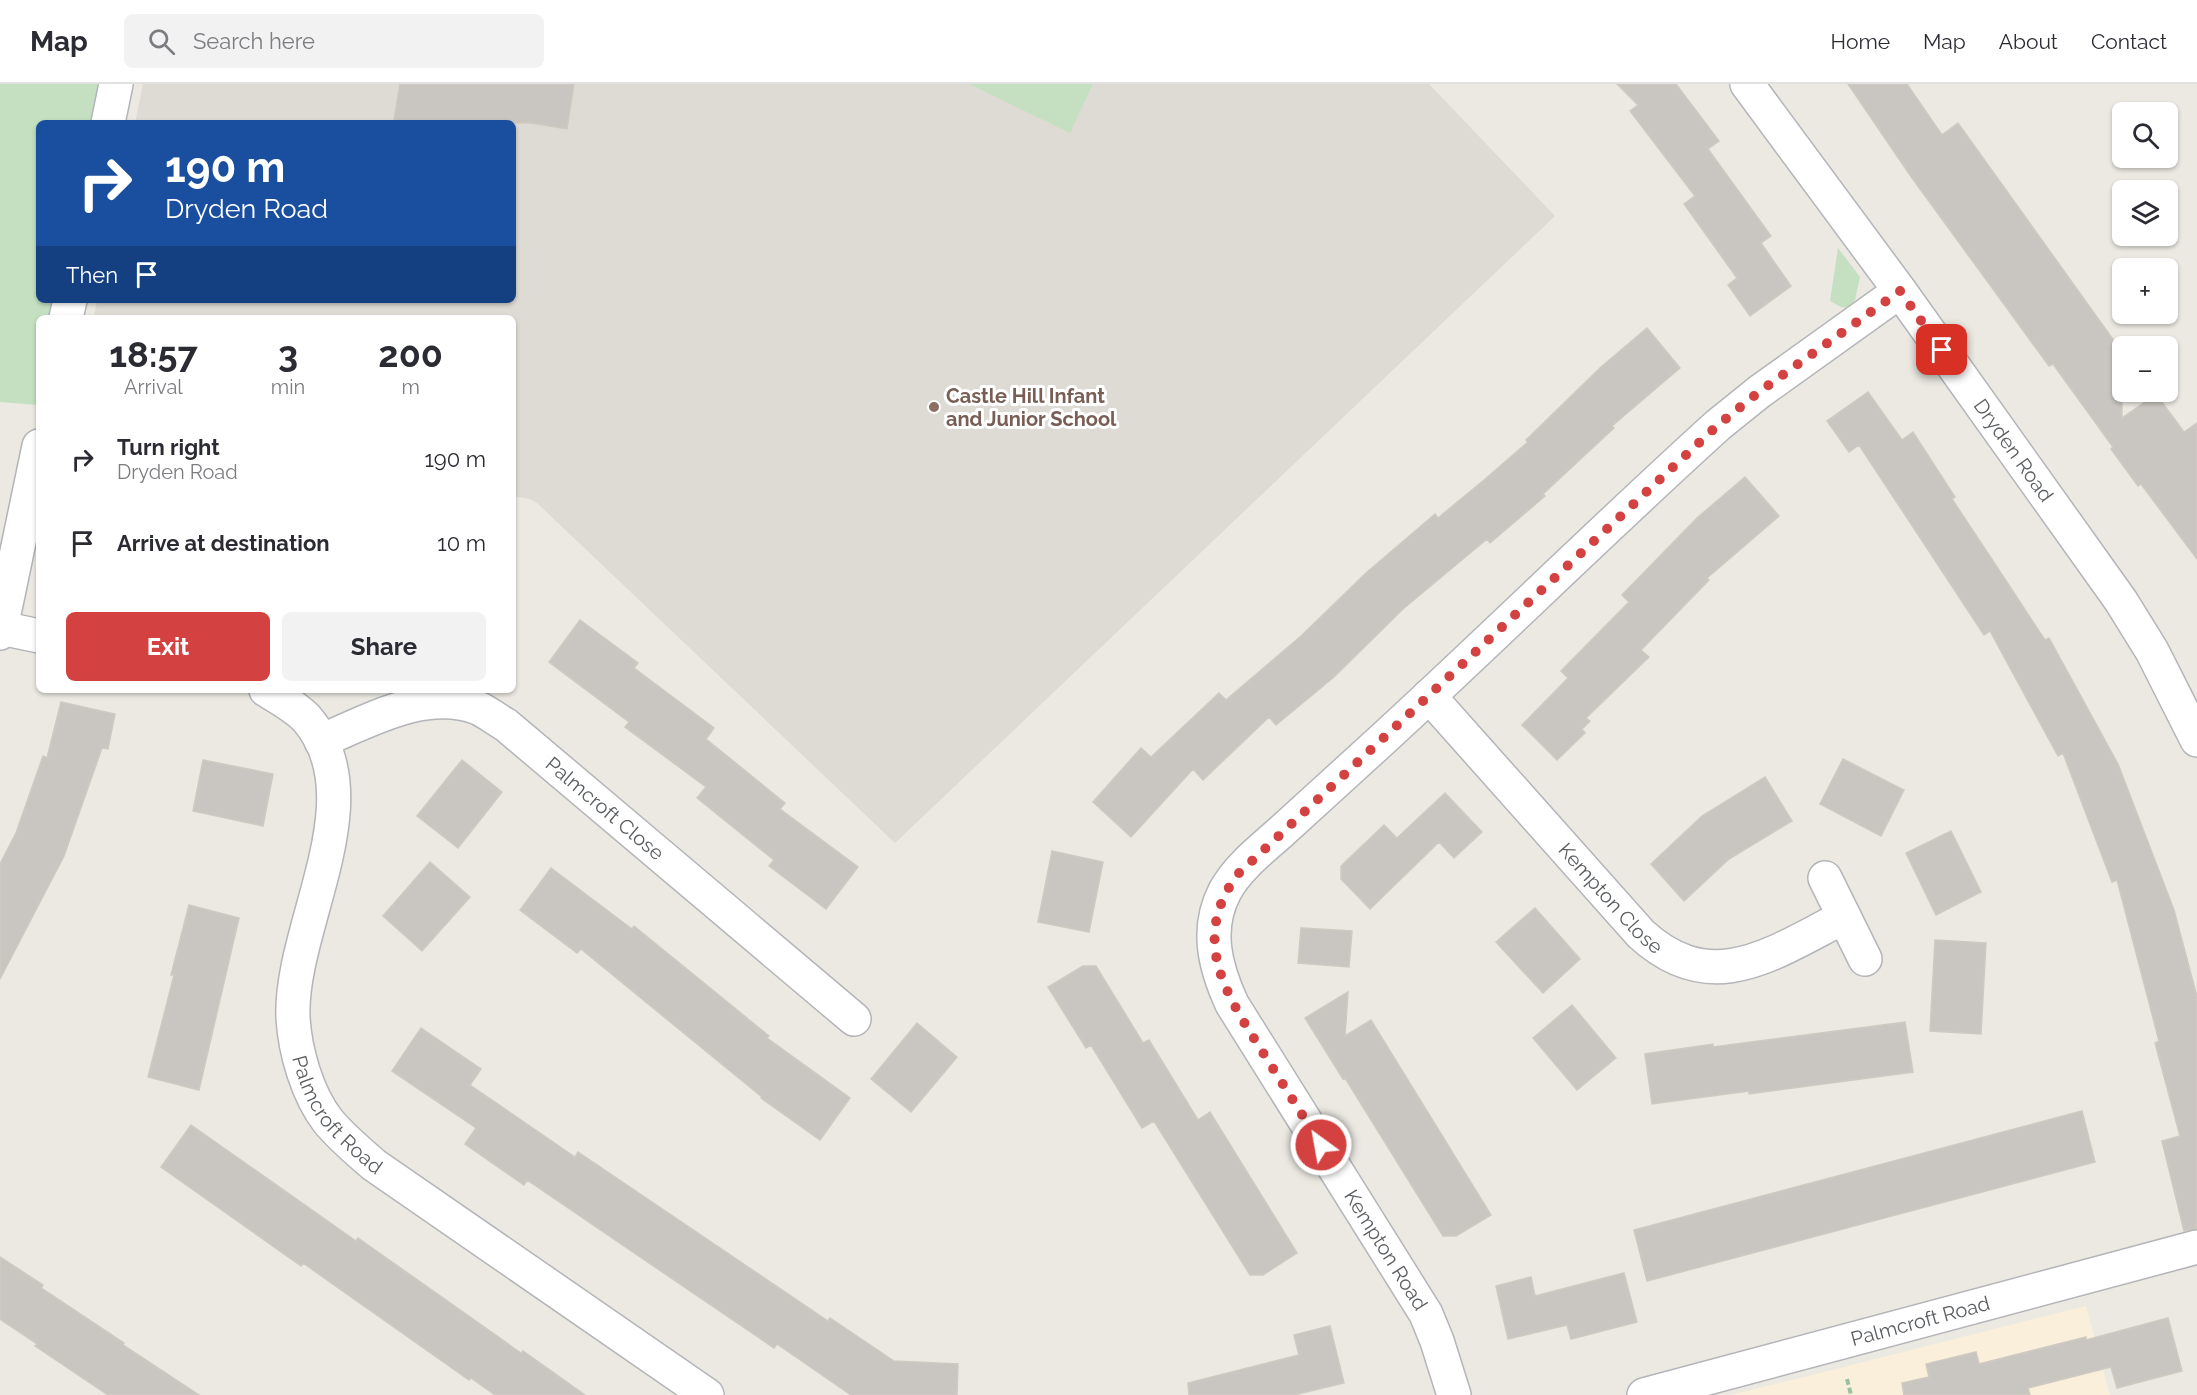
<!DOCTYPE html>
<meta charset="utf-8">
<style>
:root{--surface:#fff;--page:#f2f2f3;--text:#2b2b33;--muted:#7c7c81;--line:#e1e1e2;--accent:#d34141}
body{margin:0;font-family:Raleway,sans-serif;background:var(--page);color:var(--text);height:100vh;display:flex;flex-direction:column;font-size:22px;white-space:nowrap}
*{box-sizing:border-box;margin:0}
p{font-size:20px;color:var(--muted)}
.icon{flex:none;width:33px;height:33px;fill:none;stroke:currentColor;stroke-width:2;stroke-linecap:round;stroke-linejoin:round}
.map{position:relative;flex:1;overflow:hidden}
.details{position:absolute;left:36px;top:231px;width:480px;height:378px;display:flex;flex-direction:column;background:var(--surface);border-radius:9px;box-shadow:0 2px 4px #0004}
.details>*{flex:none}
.guide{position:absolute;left:36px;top:36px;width:480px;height:183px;border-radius:9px;box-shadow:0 2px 4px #0004;background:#1a4fa0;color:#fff;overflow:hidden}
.fabs{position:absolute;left:2112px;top:18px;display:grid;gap:12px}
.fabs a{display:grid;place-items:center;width:66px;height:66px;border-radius:9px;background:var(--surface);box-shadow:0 2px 4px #0004;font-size:30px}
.pin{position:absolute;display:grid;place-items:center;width:51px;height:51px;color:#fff;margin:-26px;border-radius:12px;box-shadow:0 3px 9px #0006}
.me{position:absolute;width:66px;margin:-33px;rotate:328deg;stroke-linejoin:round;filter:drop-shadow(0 0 4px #0008)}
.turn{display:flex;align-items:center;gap:21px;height:126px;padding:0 30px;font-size:27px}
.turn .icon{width:78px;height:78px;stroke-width:2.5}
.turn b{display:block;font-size:42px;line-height:51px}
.then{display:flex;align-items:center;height:57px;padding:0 30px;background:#0003;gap:12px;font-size:22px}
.eta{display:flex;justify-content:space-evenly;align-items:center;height:102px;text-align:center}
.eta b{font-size:36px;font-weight:700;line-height:42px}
.button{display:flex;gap:12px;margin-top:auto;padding:12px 30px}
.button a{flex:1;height:69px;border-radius:9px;background:var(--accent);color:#fff;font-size:24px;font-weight:700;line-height:69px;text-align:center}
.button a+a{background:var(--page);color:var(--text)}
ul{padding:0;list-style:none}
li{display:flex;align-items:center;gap:18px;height:84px;padding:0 30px}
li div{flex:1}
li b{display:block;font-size:22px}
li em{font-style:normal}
header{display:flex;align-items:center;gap:36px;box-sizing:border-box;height:84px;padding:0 30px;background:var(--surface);border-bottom:2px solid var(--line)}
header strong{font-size:28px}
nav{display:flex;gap:33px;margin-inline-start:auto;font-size:21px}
.search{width:420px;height:54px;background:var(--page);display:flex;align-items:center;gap:15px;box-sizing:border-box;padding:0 21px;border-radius:9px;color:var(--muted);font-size:22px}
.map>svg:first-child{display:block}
</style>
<header>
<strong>Map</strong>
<div class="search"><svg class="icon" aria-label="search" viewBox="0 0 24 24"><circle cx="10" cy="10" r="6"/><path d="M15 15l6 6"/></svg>Search here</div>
<nav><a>Home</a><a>Map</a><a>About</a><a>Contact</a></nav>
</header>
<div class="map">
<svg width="2197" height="1311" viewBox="0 0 2197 1311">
<rect width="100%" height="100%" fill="#ebe9e2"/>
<path fill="#f9efda" d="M 2086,1222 L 2110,1311 L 1730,1311 L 1804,1293 Z"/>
<path fill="#dedad4" d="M 143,0 L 1429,0 L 1555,132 L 895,759 L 537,419 L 530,415 L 513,412 L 513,234 L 94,234 L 97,216 L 513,216 L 513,39 L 135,39 Z"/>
<path fill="#c4e0c1" d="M 0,0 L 116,0 L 108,39 L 39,39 L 39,216 L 70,216 L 66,234 L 39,234 L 39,321 L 0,318 Z
M 969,0 L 1093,0 L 1070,49 Z
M 1838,164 L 1860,193 L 1855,216 L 1849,224 L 1841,223 L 1830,217 Z"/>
<path fill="#c9c5c1" stroke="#cfcac1" stroke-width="1.5" d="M 400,0 L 574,0 L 567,45 L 531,39 L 413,39 L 394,36 Z
M 1617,0 L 1676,0 L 1719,57 L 1708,65 L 1771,152 L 1761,159 L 1791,202 L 1750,232 L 1728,201 L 1737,194 L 1684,120 L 1695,112 L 1630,27 L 1638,21 Z
M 1848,0 L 1907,0 L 1942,51 L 1958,39 L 2122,268 L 2122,334 L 2156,310 L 2184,348 L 2197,339 L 2197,475 L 2141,400 L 2138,402 L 2111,365 L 2113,363 L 2053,280 L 2049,282 L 1912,94 Z
M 1647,244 L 1680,284 L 1612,342 L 1614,344 L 1543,410 L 1545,412 L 1490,459 L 1487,455 L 1403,525 L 1334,593 L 1276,641 L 1269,633 L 1203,696 L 1193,685 L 1131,753 L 1093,718 L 1141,664 L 1151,673 L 1219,609 L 1226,616 L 1301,552 L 1366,489 L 1435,430 L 1438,434 L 1484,396 L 1528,358 L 1526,356 L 1601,283 Z
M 1868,308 L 1902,356 L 1913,348 L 1955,413 L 1952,415 L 1995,480 L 2045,556 L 2049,554 L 2118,680 L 2174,826 L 2197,913 L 2197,1145 L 2184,1147 L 2162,1057 L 2180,1052 L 2155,959 L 2159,957 L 2117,796 L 2112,798 L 2063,669 L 2058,672 L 1990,547 L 1984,551 L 1859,361 L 1849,368 L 1827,337 Z
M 1745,393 L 1779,432 L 1707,494 L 1709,496 L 1641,566 L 1649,573 L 1586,634 L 1590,637 L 1582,645 L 1585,649 L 1557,676 L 1522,641 L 1568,594 L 1561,587 L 1629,518 L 1622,511 L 1697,434 Z
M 580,536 L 638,579 L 634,584 L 714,644 L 706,655 L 785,719 L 780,725 L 858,783 L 826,825 L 769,782 L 774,776 L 697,714 L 706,703 L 625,643 L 629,638 L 549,578 Z
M 61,618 L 115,630 L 108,665 L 102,664 L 64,772 L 0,895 L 0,780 L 16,749 L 43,672 L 47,674 Z
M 1843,675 L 1904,706 L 1881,752 L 1820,720 Z
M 203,676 L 273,690 L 263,742 L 193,727 Z
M 462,676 L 502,708 L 458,764 L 417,732 Z
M 1765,693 L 1792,737 L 1729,775 L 1684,817 L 1651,780 L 1702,732 Z
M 1445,709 L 1482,748 L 1454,774 L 1439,758 L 1370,825 L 1341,795 L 1341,782 L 1384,741 L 1397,754 Z
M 1951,747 L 1981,808 L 1936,831 L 1906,769 Z
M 1052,767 L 1103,778 L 1089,848 L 1038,838 Z
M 430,778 L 470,813 L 422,867 L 383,832 Z
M 551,784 L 632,845 L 634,842 L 769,952 L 767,954 L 850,1014 L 820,1056 L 761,1014 L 762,1013 L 581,865 L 577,869 L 520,826 Z
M 189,821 L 239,834 L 199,1006 L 148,993 L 174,891 L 171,891 Z
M 1535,824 L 1580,875 L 1543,909 L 1496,858 Z
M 1301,844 L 1352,847 L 1349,883 L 1298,879 Z
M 1935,856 L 1986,859 L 1981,950 L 1930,947 Z
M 1083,882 L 1096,882 L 1143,959 L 1149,956 L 1198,1036 L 1210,1028 L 1297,1169 L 1263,1191 L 1250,1191 L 1154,1037 L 1142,1044 L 1091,961 L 1086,964 L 1048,903 Z
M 1348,908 L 1345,952 L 1371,936 L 1491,1131 L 1456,1152 L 1443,1152 L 1345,994 L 1343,995 L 1305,934 Z
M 1572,921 L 1616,974 L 1577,1006 L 1533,954 Z
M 1905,938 L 1913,988 L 1749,1010 L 1749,1007 L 1652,1020 L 1645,970 L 1713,960 L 1713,963 Z
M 917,939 L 957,973 L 911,1028 L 871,995 Z
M 421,944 L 481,985 L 470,1001 L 575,1073 L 578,1068 L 828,1237 L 830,1234 L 894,1277 L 958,1280 L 957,1311 L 851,1311 L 777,1260 L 774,1264 L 527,1096 L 524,1101 L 465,1060 L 476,1044 L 392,987 Z
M 2082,1027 L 2095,1078 L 1647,1197 L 1634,1146 Z
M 191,1041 L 356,1157 L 358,1154 L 521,1269 L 523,1267 L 585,1311 L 495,1311 L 471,1294 L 469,1296 L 303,1179 L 301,1182 L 161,1083 Z
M 0,1173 L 43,1201 L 41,1204 L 124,1259 L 123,1261 L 199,1311 L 108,1311 L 35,1262 L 37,1260 L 0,1235 Z
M 1624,1189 L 1637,1238 L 1571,1255 L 1567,1241 L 1508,1255 L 1496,1202 L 1531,1193 L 1535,1212 Z
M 2168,1234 L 2182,1287 L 2117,1304 L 2111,1283 L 2028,1304 L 2030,1311 L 1904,1311 L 1902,1299 L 1929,1293 L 1926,1280 L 1976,1268 L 1979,1280 L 2086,1253 L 2086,1256 Z
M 1330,1242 L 1344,1299 L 1294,1311 L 1189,1311 L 1188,1299 L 1299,1271 L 1294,1251 Z"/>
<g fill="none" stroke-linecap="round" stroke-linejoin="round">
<defs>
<g id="street">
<path id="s1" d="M 1747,0 L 1900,207 L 2121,517 L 2152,567 L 2197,656"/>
<path d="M 1,544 L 39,552"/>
<path id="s2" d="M 266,606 C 279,614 296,623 307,635 C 376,715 289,843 293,934 C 295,967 307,1010 328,1037 C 341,1053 358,1067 374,1081 L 707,1311"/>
<path id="s3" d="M 1429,612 L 1641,850 C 1712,915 1773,869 1844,833"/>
<path id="s4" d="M 321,657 C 369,637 425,604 478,624 C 487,628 497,636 506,641 L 854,935"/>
<path d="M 1825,794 L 1865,875"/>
<path d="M 1454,1311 L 1437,1257 L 1426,1230 L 1232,920 C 1215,883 1205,845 1225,807 C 1238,783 1262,765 1282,747 C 1312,720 1342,692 1372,665 C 1489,558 1601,447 1718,341 L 1759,308 L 1900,207"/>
<path id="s5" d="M 1644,1311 L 2197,1163"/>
</g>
<path id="secondary" d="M 108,39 L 116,0
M 66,234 L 70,216
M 0,549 L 39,362"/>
</defs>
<use href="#street" stroke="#b3b5b8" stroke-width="36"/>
<use href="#secondary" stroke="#b2b5b8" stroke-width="36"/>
<path stroke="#9cc0a3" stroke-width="4" stroke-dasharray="6 3" stroke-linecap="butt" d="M 1847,1295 L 1851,1311"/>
<use href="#street" stroke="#fff" stroke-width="33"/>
<use href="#secondary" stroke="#fff" stroke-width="33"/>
</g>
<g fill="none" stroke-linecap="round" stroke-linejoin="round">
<path stroke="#d34141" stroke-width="10" stroke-dasharray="0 18" d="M 1321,1061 C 1303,1032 1284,1002 1265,972 C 1228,913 1188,857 1238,790 L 1718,341 L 1759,308 L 1900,207 L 1942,266"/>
</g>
<circle fill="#8d6e63" stroke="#fff" stroke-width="2" cx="934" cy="323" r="6"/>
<g text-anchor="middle" stroke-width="6" stroke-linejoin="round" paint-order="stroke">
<g font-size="20" font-weight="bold" fill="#785e54" stroke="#fff" text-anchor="start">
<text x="946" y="319">Castle Hill Infant<tspan x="946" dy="23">and Junior School</tspan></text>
</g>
<g font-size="20" fill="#5b5e61" stroke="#fff">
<text dy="7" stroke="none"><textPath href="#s1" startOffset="453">Dryden Road</textPath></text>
<text dy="7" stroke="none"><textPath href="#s4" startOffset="327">Palmcroft Close</textPath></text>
<text dy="7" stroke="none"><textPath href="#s3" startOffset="272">Kempton Close</textPath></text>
<text dy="7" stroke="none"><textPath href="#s2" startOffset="470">Palmcroft Road</textPath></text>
<text transform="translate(1386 1166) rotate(58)" y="7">Kempton Road</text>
<text dy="7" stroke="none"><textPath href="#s5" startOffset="286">Palmcroft Road</textPath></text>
</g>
</g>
</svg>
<div class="fabs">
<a><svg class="icon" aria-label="search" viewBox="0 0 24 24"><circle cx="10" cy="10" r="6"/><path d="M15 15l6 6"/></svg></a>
<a><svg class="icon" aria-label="layers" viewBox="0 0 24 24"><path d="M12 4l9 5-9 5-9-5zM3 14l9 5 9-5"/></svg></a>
<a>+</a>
<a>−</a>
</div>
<div class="pin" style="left:1942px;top:266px;background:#d93025"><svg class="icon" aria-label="arrive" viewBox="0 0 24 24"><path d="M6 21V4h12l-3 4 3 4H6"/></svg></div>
<svg class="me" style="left:1321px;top:1061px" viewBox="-20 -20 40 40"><circle r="17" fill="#d34141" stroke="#fff" stroke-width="3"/><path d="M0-11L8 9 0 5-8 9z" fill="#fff"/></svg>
<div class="guide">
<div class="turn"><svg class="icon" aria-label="right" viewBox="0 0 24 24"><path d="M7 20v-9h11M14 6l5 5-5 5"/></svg><div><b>190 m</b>Dryden Road</div></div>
<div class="then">Then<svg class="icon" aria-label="arrive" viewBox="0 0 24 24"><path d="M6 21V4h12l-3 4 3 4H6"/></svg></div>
</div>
<section class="details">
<div class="eta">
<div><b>18:57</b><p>Arrival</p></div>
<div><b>3</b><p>min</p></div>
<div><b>200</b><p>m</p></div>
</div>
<ul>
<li><svg class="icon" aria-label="right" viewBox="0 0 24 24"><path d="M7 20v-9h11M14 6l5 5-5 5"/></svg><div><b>Turn right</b><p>Dryden Road</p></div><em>190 m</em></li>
<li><svg class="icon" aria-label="arrive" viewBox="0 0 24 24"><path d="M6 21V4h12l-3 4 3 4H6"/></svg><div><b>Arrive at destination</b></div><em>10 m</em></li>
</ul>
<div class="button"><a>Exit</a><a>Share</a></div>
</section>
</div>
